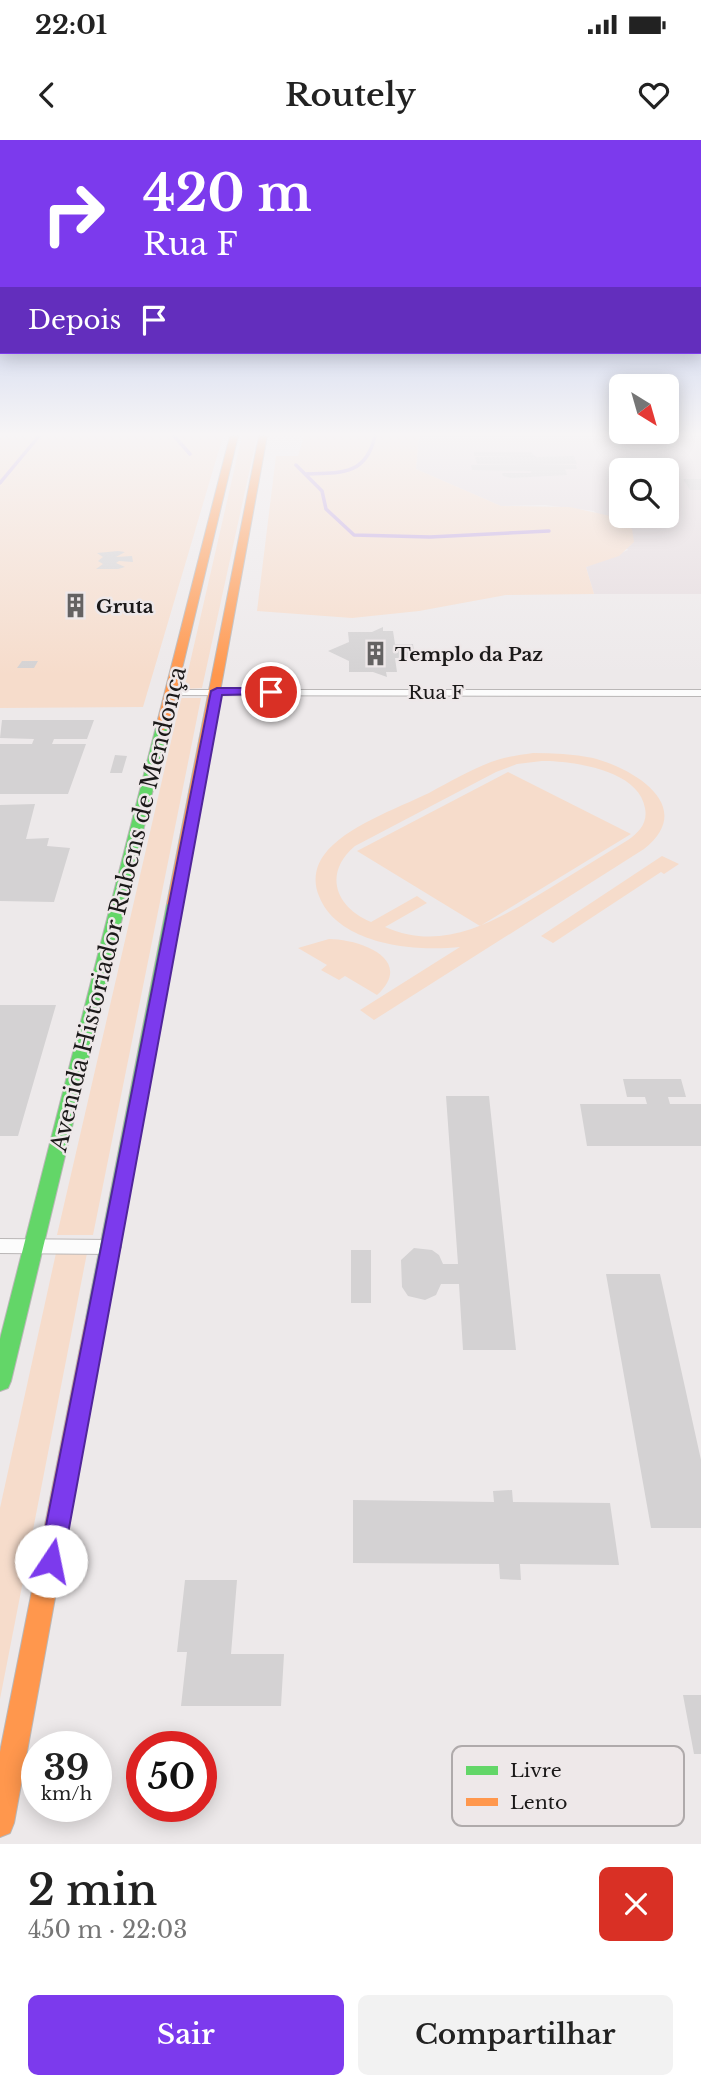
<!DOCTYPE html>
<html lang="pt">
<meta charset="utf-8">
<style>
:root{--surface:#fff;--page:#f2f2f2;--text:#222;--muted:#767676;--accent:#7c3aed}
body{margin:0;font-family:"Libre Baskerville",serif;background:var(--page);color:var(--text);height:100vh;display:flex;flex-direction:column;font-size:26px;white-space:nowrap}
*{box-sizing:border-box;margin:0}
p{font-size:23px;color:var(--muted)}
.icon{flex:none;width:38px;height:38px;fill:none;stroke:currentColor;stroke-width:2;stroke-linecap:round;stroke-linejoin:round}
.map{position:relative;height:1704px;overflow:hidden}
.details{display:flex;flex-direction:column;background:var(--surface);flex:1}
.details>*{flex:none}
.guide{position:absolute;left:0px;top:0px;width:702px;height:214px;box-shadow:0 4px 18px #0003;background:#7c3aed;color:#fff;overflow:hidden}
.needle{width:46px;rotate:143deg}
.fabs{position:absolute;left:609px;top:234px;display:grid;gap:14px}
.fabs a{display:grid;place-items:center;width:70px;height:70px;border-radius:10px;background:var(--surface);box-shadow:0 4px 18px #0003;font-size:35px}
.speed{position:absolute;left:21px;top:1591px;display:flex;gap:14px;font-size:35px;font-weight:700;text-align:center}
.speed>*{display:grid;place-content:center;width:91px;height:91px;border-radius:50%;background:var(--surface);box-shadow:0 4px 18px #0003;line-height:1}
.speed small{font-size:18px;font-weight:400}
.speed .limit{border:10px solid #d22;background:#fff;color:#111}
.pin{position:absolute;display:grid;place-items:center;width:60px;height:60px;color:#fff;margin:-30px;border:4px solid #fff;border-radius:50%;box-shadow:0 2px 7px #0007}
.me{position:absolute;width:77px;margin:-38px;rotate:11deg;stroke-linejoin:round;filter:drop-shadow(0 0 5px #0008)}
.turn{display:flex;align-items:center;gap:24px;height:147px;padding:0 28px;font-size:32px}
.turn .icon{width:91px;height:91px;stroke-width:2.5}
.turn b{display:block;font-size:49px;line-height:60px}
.then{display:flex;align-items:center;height:66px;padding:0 28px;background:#0003;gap:14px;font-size:26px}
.round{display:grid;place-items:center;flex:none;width:74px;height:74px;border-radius:10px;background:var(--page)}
.headline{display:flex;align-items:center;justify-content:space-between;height:119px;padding:0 28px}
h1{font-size:42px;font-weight:600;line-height:52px}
.primary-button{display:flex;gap:14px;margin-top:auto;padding:14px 28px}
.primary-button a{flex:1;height:80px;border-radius:10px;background:var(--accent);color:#fff;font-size:28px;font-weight:600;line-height:80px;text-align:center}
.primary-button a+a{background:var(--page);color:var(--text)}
.status{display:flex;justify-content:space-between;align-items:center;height:49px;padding:0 35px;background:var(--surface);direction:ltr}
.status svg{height:19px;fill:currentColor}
header{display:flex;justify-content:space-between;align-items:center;height:91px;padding:0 28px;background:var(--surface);font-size:32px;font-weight:600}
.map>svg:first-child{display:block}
</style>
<div class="status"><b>22:01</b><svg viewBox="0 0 49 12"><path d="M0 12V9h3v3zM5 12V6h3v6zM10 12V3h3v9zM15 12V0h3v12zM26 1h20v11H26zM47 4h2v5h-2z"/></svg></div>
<header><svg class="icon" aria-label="back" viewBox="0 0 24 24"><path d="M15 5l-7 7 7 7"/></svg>Routely<svg class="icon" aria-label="heart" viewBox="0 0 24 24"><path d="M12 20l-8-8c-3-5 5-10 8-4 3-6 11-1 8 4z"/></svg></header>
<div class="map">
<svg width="701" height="1704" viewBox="0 0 701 1704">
<rect width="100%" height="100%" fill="#ede9ea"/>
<path fill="#e5dbde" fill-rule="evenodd" d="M 419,296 L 701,296 L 701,454 L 594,454 L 586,427 L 628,410 L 594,371 L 545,365 L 501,366 L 416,329 ZM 621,331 L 667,331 L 667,376 L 621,376 Z"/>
<path fill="#f6dccb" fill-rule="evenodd" d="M 223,296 L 143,567 L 0,568 L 0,297 Z
M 242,296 L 257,296 L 202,548 L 184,549 Z
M 304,296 L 419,296 L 416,329 L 501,366 L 570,367 L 610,376 L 632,389 L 634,402 L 619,416 L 586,427 L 594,454 L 506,455 L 419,471 L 352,478 L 257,471 L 276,316 L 298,316 Z
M 181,558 L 201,558 L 93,1095 L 57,1095 Z
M 533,613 C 553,613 573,614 593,618 C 635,629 697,667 644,709 L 374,880 L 360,870 L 460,807 C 416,812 338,805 319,756 C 313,742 315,727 324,715 C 344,687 398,668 429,653 C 449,642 470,630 491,622 C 504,617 519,615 533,613 ZM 542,621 C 573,621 639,630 645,668 C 648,683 639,692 628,700 C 602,716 576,732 550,748 C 500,778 446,814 385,787 L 427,763 L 417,756 L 371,782 C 335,767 323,733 355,706 L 496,632 L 517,624 Z
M 508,632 L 631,694 L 480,786 L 357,711 Z
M 662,716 L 679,724 L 664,734 L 661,732 L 553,803 L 541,796 Z
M 329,799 C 359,799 416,819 377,855 L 345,836 L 339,840 L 321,830 L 327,825 L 298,808 Z
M 56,1113 L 87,1113 L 0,1559 L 0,1368 Z"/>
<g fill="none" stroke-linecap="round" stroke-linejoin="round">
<path stroke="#c2a8e1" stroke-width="3.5" d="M 174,296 L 190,314
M 296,325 L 322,351 L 326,369 L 354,395 L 430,397 L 549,391
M 305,334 C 340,333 366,336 375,296
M 0,343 L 39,296"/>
</g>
<path fill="#d4d2d3" d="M 474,312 L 531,312 L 536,317 L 574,316 L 577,324 L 531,324 L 576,325 L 577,329 L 565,329 L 567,335 L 511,338 L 503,336 L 502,333 L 531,333 L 531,331 L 472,330 L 471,325 L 529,325 L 477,324 L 475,317 L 522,316 L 474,316 Z
M 683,339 L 701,339 L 701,350 L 690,350 Z
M 118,411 L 125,412 L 116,417 L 132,416 L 133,422 L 119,421 L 116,423 L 125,427 L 118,429 L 96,429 L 103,424 L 98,421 L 103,417 L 97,413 Z
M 383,487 L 383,491 L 393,491 L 395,504 L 413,504 L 415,518 L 395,518 L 397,532 L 386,532 L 387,537 L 373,532 L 349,532 L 349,521 L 328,511 L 349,502 L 348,492 L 372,492 Z
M 22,521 L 38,521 L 34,528 L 17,528 Z
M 2,580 L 94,580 L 87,599 L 54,599 L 52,604 L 86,604 L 68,654 L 0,654 L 0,604 L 32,604 L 34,599 L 0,598 Z
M 115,615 L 127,616 L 122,633 L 110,633 Z
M 35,664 L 26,699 L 49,698 L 47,706 L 70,708 L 54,762 L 0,761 L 0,665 Z
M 0,865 L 56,865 L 18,996 L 0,996 Z
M 623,939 L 681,939 L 686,957 L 668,957 L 670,964 L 701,964 L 701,1006 L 587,1006 L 580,964 L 647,964 L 645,957 L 627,957 Z
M 446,956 L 489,956 L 516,1210 L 463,1210 L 459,1144 L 441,1144 L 436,1155 L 425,1160 L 408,1156 L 402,1147 L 401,1120 L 414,1108 L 432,1110 L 439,1115 L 443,1124 L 458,1124 Z
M 351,1110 L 371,1110 L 371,1163 L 351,1163 Z
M 606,1134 L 660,1134 L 701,1320 L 701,1388 L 651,1388 Z
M 512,1350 L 513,1362 L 610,1363 L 619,1425 L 520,1424 L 521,1440 L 500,1439 L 499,1424 L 353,1423 L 353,1360 L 494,1362 L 493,1351 Z
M 185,1440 L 237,1440 L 231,1514 L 284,1514 L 281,1566 L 181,1566 L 187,1512 L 177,1512 Z
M 683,1555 L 701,1555 L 701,1614 L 694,1614 Z"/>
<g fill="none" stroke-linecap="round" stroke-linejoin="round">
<defs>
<path id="street" d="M 172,550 L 701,550 L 701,556 L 168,555 L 167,553 Z
M 0,1099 L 112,1100 L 118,1102 L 121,1107 L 118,1112 L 112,1114 L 0,1113 Z"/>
<path id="fast" d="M 162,583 L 168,587 L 11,1241 L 8,1248 L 0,1251 L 0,1199 L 156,587 Z
M 174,760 L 181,764 L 106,1178 L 103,1184 L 96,1187 L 89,1184 L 86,1178 L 167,764 Z"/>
<path id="slow" d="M 230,296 L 238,296 L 168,587 L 162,591 L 156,587 Z
M 259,296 L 267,296 L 181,764 L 174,768 L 167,764 Z
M 96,1169 L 103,1172 L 106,1178 L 14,1683 L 10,1693 L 0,1697 L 0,1612 L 86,1178 L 89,1172 Z"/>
</defs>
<use href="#street" stroke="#bab7b7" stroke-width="2"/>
<use href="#fast" stroke="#bab7b7" stroke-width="2"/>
<use href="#slow" stroke="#bab7b7" stroke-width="2"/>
<use href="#street" fill="#fcfcfc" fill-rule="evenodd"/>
<use href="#fast" fill="#63d668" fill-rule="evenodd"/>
<use href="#slow" fill="#ff974d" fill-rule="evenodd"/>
</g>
<linearGradient id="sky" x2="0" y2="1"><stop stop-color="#99afe5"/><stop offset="0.55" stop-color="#f7f5f6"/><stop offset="1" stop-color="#f7f5f6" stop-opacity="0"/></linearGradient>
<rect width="701" height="535" fill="url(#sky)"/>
<path fill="#7c3aed" stroke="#51269a" stroke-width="2" d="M 271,548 L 275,549 L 275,554 L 222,555 L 63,1421 L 60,1430 L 51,1433 L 42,1430 L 39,1421 L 211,551 L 217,548 Z"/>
<defs>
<symbol id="building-bare" viewBox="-9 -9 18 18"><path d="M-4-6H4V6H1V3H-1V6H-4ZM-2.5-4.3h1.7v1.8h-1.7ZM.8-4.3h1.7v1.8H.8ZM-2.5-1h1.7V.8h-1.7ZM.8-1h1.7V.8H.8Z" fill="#646262" stroke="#eee8e9" stroke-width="2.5" paint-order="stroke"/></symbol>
</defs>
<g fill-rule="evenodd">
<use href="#building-bare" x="58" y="448" width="35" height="35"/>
<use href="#building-bare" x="358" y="496" width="35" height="35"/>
</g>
<g text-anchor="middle" stroke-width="5" stroke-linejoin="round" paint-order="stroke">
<g font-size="19" font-weight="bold" fill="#1b1919" stroke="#eee8e9" text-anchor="start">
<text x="96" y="473">Gruta</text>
<text x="395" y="521">Templo da Paz</text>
</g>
<g font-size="19" fill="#1b1919" stroke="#eee8e9">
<text x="436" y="559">Rua F</text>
</g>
<g font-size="23" fill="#1b1919" stroke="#eee8e9">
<text transform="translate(118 769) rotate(-76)" y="8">Avenida Historiador Rubens de Mendonça</text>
</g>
</g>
<rect x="452" y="1606" width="232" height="80" rx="10" fill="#eee8e9" stroke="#afaaab" stroke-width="2"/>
<rect x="466" y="1626" width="32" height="9" fill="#63d668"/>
<rect x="466" y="1658" width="32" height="8" fill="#ff974d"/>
<g font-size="19" fill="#1b1919">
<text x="510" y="1637">Livre</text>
<text x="510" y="1669">Lento</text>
</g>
</svg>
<div class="fabs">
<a><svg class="needle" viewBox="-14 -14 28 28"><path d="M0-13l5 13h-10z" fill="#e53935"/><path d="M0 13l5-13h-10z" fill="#767676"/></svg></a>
<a><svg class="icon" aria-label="search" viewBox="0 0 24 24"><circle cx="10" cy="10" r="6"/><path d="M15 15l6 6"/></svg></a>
</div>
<div class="speed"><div>39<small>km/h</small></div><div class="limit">50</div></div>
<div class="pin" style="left:271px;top:552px;background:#d93025"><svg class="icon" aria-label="arrive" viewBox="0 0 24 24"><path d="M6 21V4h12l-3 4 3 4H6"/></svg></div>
<svg class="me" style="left:51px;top:1421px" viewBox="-20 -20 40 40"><circle r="19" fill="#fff"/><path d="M0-13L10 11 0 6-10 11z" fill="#7c3aed"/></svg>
<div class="guide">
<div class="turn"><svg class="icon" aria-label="right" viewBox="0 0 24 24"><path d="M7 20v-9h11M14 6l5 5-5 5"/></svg><div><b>420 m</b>Rua F</div></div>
<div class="then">Depois<svg class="icon" aria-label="arrive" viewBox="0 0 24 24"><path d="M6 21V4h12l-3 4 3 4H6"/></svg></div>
</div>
</div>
<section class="details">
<div class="headline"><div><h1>2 min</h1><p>450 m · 22:03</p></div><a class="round" style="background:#d93025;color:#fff"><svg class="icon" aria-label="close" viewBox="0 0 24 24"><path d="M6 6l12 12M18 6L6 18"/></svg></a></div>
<div class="primary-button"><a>Sair</a><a>Compartilhar</a></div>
</section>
